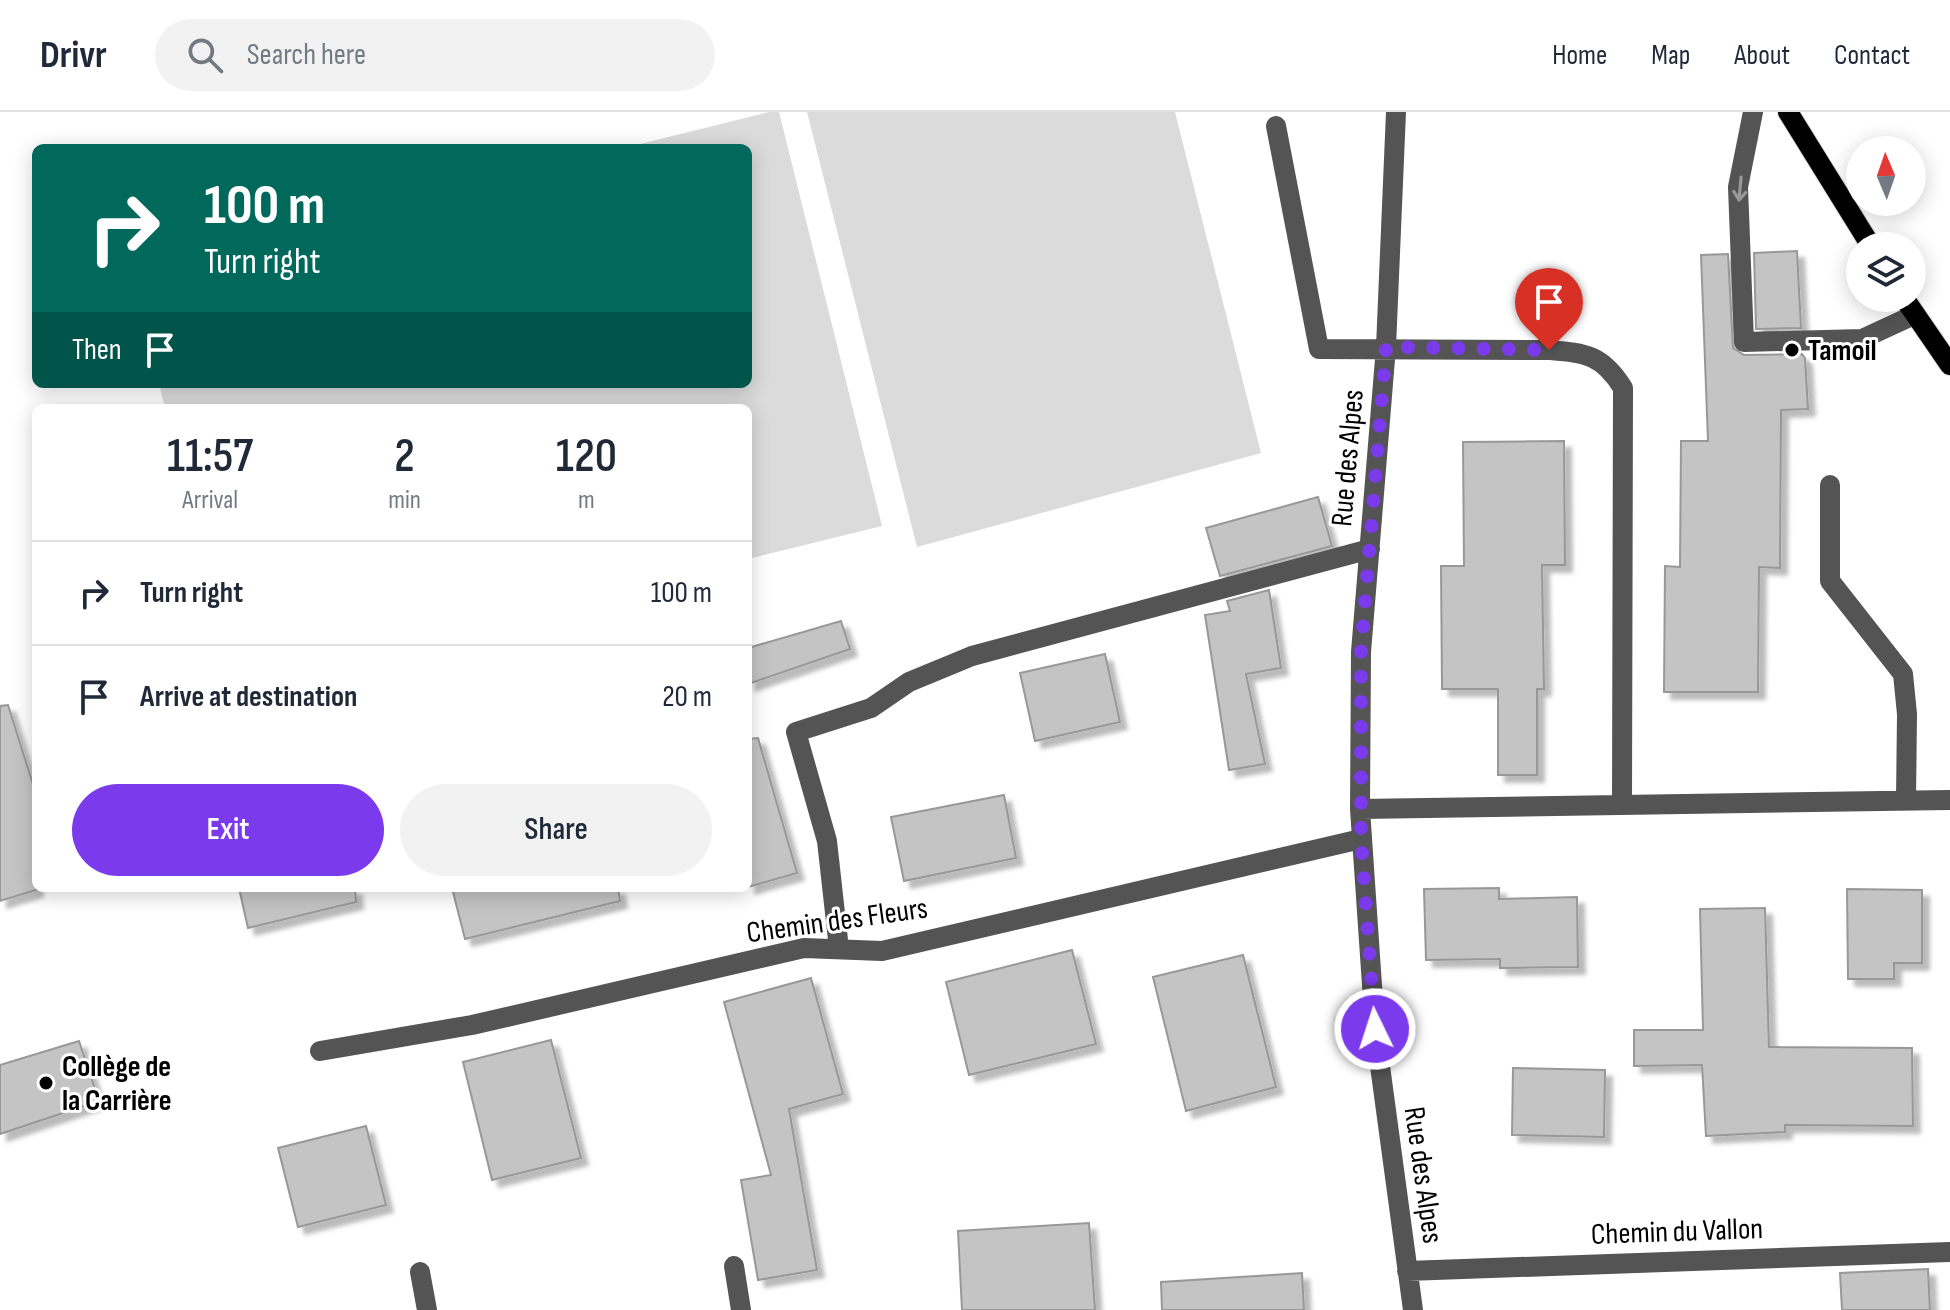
<!DOCTYPE html>
<meta charset="utf-8">
<style>
:root{--surface:#fff;--page:#f2f2f3;--text:#1f2937;--muted:#747a83;--line:#e0e1e3;--accent:#7c3aed}
body{margin:0;font-family:"Sofia Sans Condensed",sans-serif;background:var(--page);color:var(--text);height:100vh;display:flex;flex-direction:column;font-size:30px;white-space:nowrap}
*{box-sizing:border-box;margin:0}
p{font-size:26px;color:var(--muted)}
.icon{flex:none;width:44px;height:44px;fill:none;stroke:currentColor;stroke-width:2;stroke-linecap:round;stroke-linejoin:round}
.map{position:relative;flex:1;overflow:hidden}
.side{position:absolute;left:32px;top:292px;width:720px;height:488px;display:flex;flex-direction:column;background:var(--surface);border-radius:12px;box-shadow:0 4px 20px #0003}
.side>*{flex:none}
.guide{position:absolute;left:32px;top:32px;width:720px;height:244px;border-radius:12px;box-shadow:0 4px 20px #0003;background:#00695c;color:#fff;overflow:hidden}
.needle{width:52px;rotate:358deg}
.controls{position:absolute;left:1846px;top:24px;display:grid;gap:16px}
.controls a{display:grid;place-items:center;width:80px;height:80px;border-radius:50%;background:var(--surface);box-shadow:0 4px 20px #0003;font-size:40px}
.pin{position:absolute;display:grid;place-items:center;width:68px;height:68px;color:#fff;margin:-82px -34px;border-radius:50% 50% 50% 0;rotate:-45deg;box-shadow:0 0 8px #0007}
.pin .icon{rotate:45deg}
.me{position:absolute;width:88px;margin:-44px;rotate:356deg;stroke-linejoin:round;filter:drop-shadow(0 0 6px #0008)}
.turn{display:flex;align-items:center;gap:28px;height:168px;padding:0 40px;font-size:36px}
.turn .icon{width:104px;height:104px;stroke-width:2.5}
.turn b{display:block;font-size:56px;line-height:68px}
.then{display:flex;align-items:center;height:76px;padding:0 40px;background:#0003;gap:16px;font-size:30px}
.eta{display:flex;justify-content:space-evenly;align-items:center;height:136px;text-align:center}
.eta b{font-size:48px;font-weight:600;line-height:56px}
.primary-button{display:flex;gap:16px;margin-top:auto;padding:16px 40px}
.primary-button a{flex:1;height:92px;border-radius:48px;background:var(--accent);color:#fff;font-size:32px;font-weight:600;line-height:92px;text-align:center}
.primary-button a+a{background:var(--page);color:var(--text)}
ul{padding:0;list-style:none}
li{display:flex;align-items:center;gap:24px;height:104px;padding:0 40px;border-top:2px solid var(--line)}
li div{flex:1}
li b{display:block;font-size:30px}
li em{font-style:normal}
header{display:flex;align-items:center;gap:48px;box-sizing:border-box;height:112px;padding:0 40px;background:var(--surface);border-bottom:2px solid var(--line)}
header strong{font-size:38px}
nav{display:flex;gap:44px;margin-inline-start:auto;font-size:28px}
.search{width:560px;height:72px;background:var(--page);display:flex;align-items:center;gap:20px;box-sizing:border-box;padding:0 28px;border-radius:44px;color:var(--muted);font-size:30px}
.map>svg:first-child{display:block}
</style>
<header>
<strong>Drivr</strong>
<div class="search"><svg class="icon" aria-label="search" viewBox="0 0 24 24"><circle cx="10" cy="10" r="6"/><path d="M15 15l6 6"/></svg>Search here</div>
<nav><a>Home</a><a>Map</a><a>About</a><a>Contact</a></nav>
</header>
<div class="map">
<svg width="1950" height="1198" viewBox="0 0 1950 1198">
<defs>
<filter id="shadow"><feDropShadow dx="7" dy="7" stdDeviation="2" flood-color="#0004"/></filter>
</defs>
<rect width="100%" height="100%" fill="#fff"/>
<path fill="#dbdbdb" d="M 769,0 L 779,0 L 882,414 L 748,447 L 748,296 L 165,296 L 159,272 L 748,272 L 748,36 L 624,36 Z
M 807,0 L 1175,0 L 1261,341 L 917,435 Z"/>
<path fill="#c4c4c4" stroke="#989898" stroke-width="2" filter="url(#shadow)" d="M 1797,139 L 1801,216 L 1756,217 L 1754,141 Z
M 1728,142 L 1733,236 L 1744,243 L 1802,242 L 1805,246 L 1808,297 L 1781,298 L 1780,456 L 1759,455 L 1758,580 L 1664,580 L 1665,454 L 1680,455 L 1681,329 L 1708,329 L 1701,143 Z
M 1564,329 L 1565,453 L 1542,453 L 1544,577 L 1537,577 L 1537,663 L 1498,663 L 1498,577 L 1442,577 L 1441,454 L 1464,454 L 1463,330 Z
M 1318,385 L 1332,434 L 1220,464 L 1206,416 Z
M 1269,478 L 1281,556 L 1246,562 L 1265,652 L 1229,658 L 1205,503 L 1230,499 L 1227,489 Z
M 841,509 L 850,537 L 748,572 L 748,536 Z
M 1105,542 L 1120,610 L 1035,629 L 1020,561 Z
M 8,593 L 36,682 L 36,778 L 0,789 L 0,594 Z
M 758,626 L 797,761 L 748,775 L 748,627 Z
M 1004,683 L 1016,746 L 904,769 L 891,705 Z
M 239,776 L 355,776 L 356,790 L 248,816 Z
M 452,776 L 618,776 L 620,789 L 465,827 Z
M 1499,776 L 1499,787 L 1577,785 L 1578,855 L 1500,856 L 1500,847 L 1426,848 L 1424,777 Z
M 1847,777 L 1922,778 L 1922,851 L 1894,851 L 1894,867 L 1848,867 Z
M 1765,796 L 1769,935 L 1912,936 L 1913,1014 L 1785,1013 L 1785,1020 L 1706,1024 L 1702,953 L 1634,954 L 1634,918 L 1703,918 L 1700,797 Z
M 1072,838 L 1096,932 L 969,963 L 946,870 Z
M 1243,843 L 1276,975 L 1186,999 L 1153,865 Z
M 811,866 L 843,982 L 789,997 L 817,1158 L 758,1168 L 741,1068 L 771,1063 L 724,890 Z
M 551,928 L 581,1046 L 492,1068 L 463,950 Z
M 79,929 L 99,989 L 0,1022 L 0,953 Z
M 1513,956 L 1605,958 L 1604,1025 L 1512,1023 Z
M 366,1014 L 386,1093 L 298,1115 L 278,1036 Z
M 1089,1111 L 1095,1198 L 962,1198 L 958,1119 Z
M 1928,1157 L 1930,1198 L 1842,1198 L 1840,1161 Z
M 1302,1161 L 1304,1198 L 1162,1198 L 1161,1170 Z"/>
<g fill="none" stroke-linecap="round" stroke-linejoin="round">
<defs>
<path id="major" d="M 1788,0 L 1871,134
M 1904,186 L 1950,253"/>
</defs>
<use href="#major" stroke="#dbdbdb" stroke-width="22"/>
<path stroke="#545454" stroke-width="20" d="M 1396,0 L 1386,235 L 1361,540 L 1360,697 L 1375,917 L 1413,1198
M 1753,0 L 1738,75 L 1744,230 L 1862,227 L 1914,203
M 1276,14 L 1319,237 L 1549,238 C 1585,241 1602,242 1623,276 L 1622,693
M 1830,373 L 1830,469 L 1903,562 L 1907,602 L 1906,688
M 1360,697 L 1950,688
M 839,837 L 827,729 L 796,620 L 871,596 L 909,570 L 972,544 L 1370,437
M 320,939 L 472,913 L 804,836 L 882,839 L 1361,727
M 734,1154 L 741,1198
M 1407,1159 L 1950,1140
M 420,1160 L 427,1198"/>
<use href="#major" stroke="#000" stroke-width="20"/>
</g>
<defs><path id="oneway-shaft" d="M-6 0H5M1.5-3L5.5 0L1.5 3" fill="none" stroke-width="1.6" stroke-linecap="round" stroke-linejoin="round" transform="scale(2)"/></defs>
<use stroke="#989898" href="#oneway-shaft" transform="translate(1740 77) rotate(95)"/>
<g fill="none" stroke-linecap="round" stroke-linejoin="round">
<path stroke="#7c3aed" stroke-width="14" stroke-dasharray="0 25.2" d="M 1375,917 L 1361,727 L 1361,540 L 1386,235 L 1549,238"/>
</g>
<g fill="#000" stroke="#fff" stroke-width="3">
<circle cx="1792" cy="238" r="8"/>
<circle cx="46" cy="971" r="8"/>
</g>
<g text-anchor="middle" stroke-width="6" stroke-linejoin="round" paint-order="stroke">
<g font-size="30" font-weight="bold" fill="#000" stroke="#fff" text-anchor="start">
<text x="1808" y="248">Tamoil</text>
<text x="62" y="964">Collège de<tspan x="62" dy="34">la Carrière</tspan></text>
</g>
<g font-size="30" fill="#000" stroke="#fff">
<text transform="translate(1347 346) rotate(-85)" y="10">Rue des Alpes</text>
<text transform="translate(837 808) rotate(-8)" y="10">Chemin des Fleurs</text>
<text transform="translate(1424 1063) rotate(82)" y="10">Rue des Alpes</text>
<text transform="translate(1677 1119) rotate(-2)" y="10">Chemin du Vallon</text>
</g>
</g>
</svg>
<div class="controls">
<a><svg class="needle" viewBox="-14 -14 28 28"><path d="M0-13l5 13h-10z" fill="#e53935"/><path d="M0 13l5-13h-10z" fill="#747a83"/></svg></a>
<a><svg class="icon" aria-label="layers" viewBox="0 0 24 24"><path d="M12 4l9 5-9 5-9-5zM3 14l9 5 9-5"/></svg></a>
</div>
<div class="pin" style="left:1549px;top:238px;background:#d93025"><svg class="icon" aria-label="arrive" viewBox="0 0 24 24"><path d="M6 21V4h12l-3 4 3 4H6"/></svg></div>
<svg class="me" style="left:1375px;top:917px" viewBox="-20 -20 40 40"><circle r="17" fill="#7c3aed" stroke="#fff" stroke-width="3"/><path d="M0-11L8 9 0 5-8 9z" fill="#fff"/></svg>
<div class="guide">
<div class="turn"><svg class="icon" aria-label="right" viewBox="0 0 24 24"><path d="M7 20v-9h11M14 6l5 5-5 5"/></svg><div><b>100 m</b>Turn right</div></div>
<div class="then">Then<svg class="icon" aria-label="arrive" viewBox="0 0 24 24"><path d="M6 21V4h12l-3 4 3 4H6"/></svg></div>
</div>
<section class="side">
<div class="eta">
<div><b>11:57</b><p>Arrival</p></div>
<div><b>2</b><p>min</p></div>
<div><b>120</b><p>m</p></div>
</div>
<ul>
<li><svg class="icon" aria-label="right" viewBox="0 0 24 24"><path d="M7 20v-9h11M14 6l5 5-5 5"/></svg><div><b>Turn right</b></div><em>100 m</em></li>
<li><svg class="icon" aria-label="arrive" viewBox="0 0 24 24"><path d="M6 21V4h12l-3 4 3 4H6"/></svg><div><b>Arrive at destination</b></div><em>20 m</em></li>
</ul>
<div class="primary-button"><a>Exit</a><a>Share</a></div>
</section>
</div>
